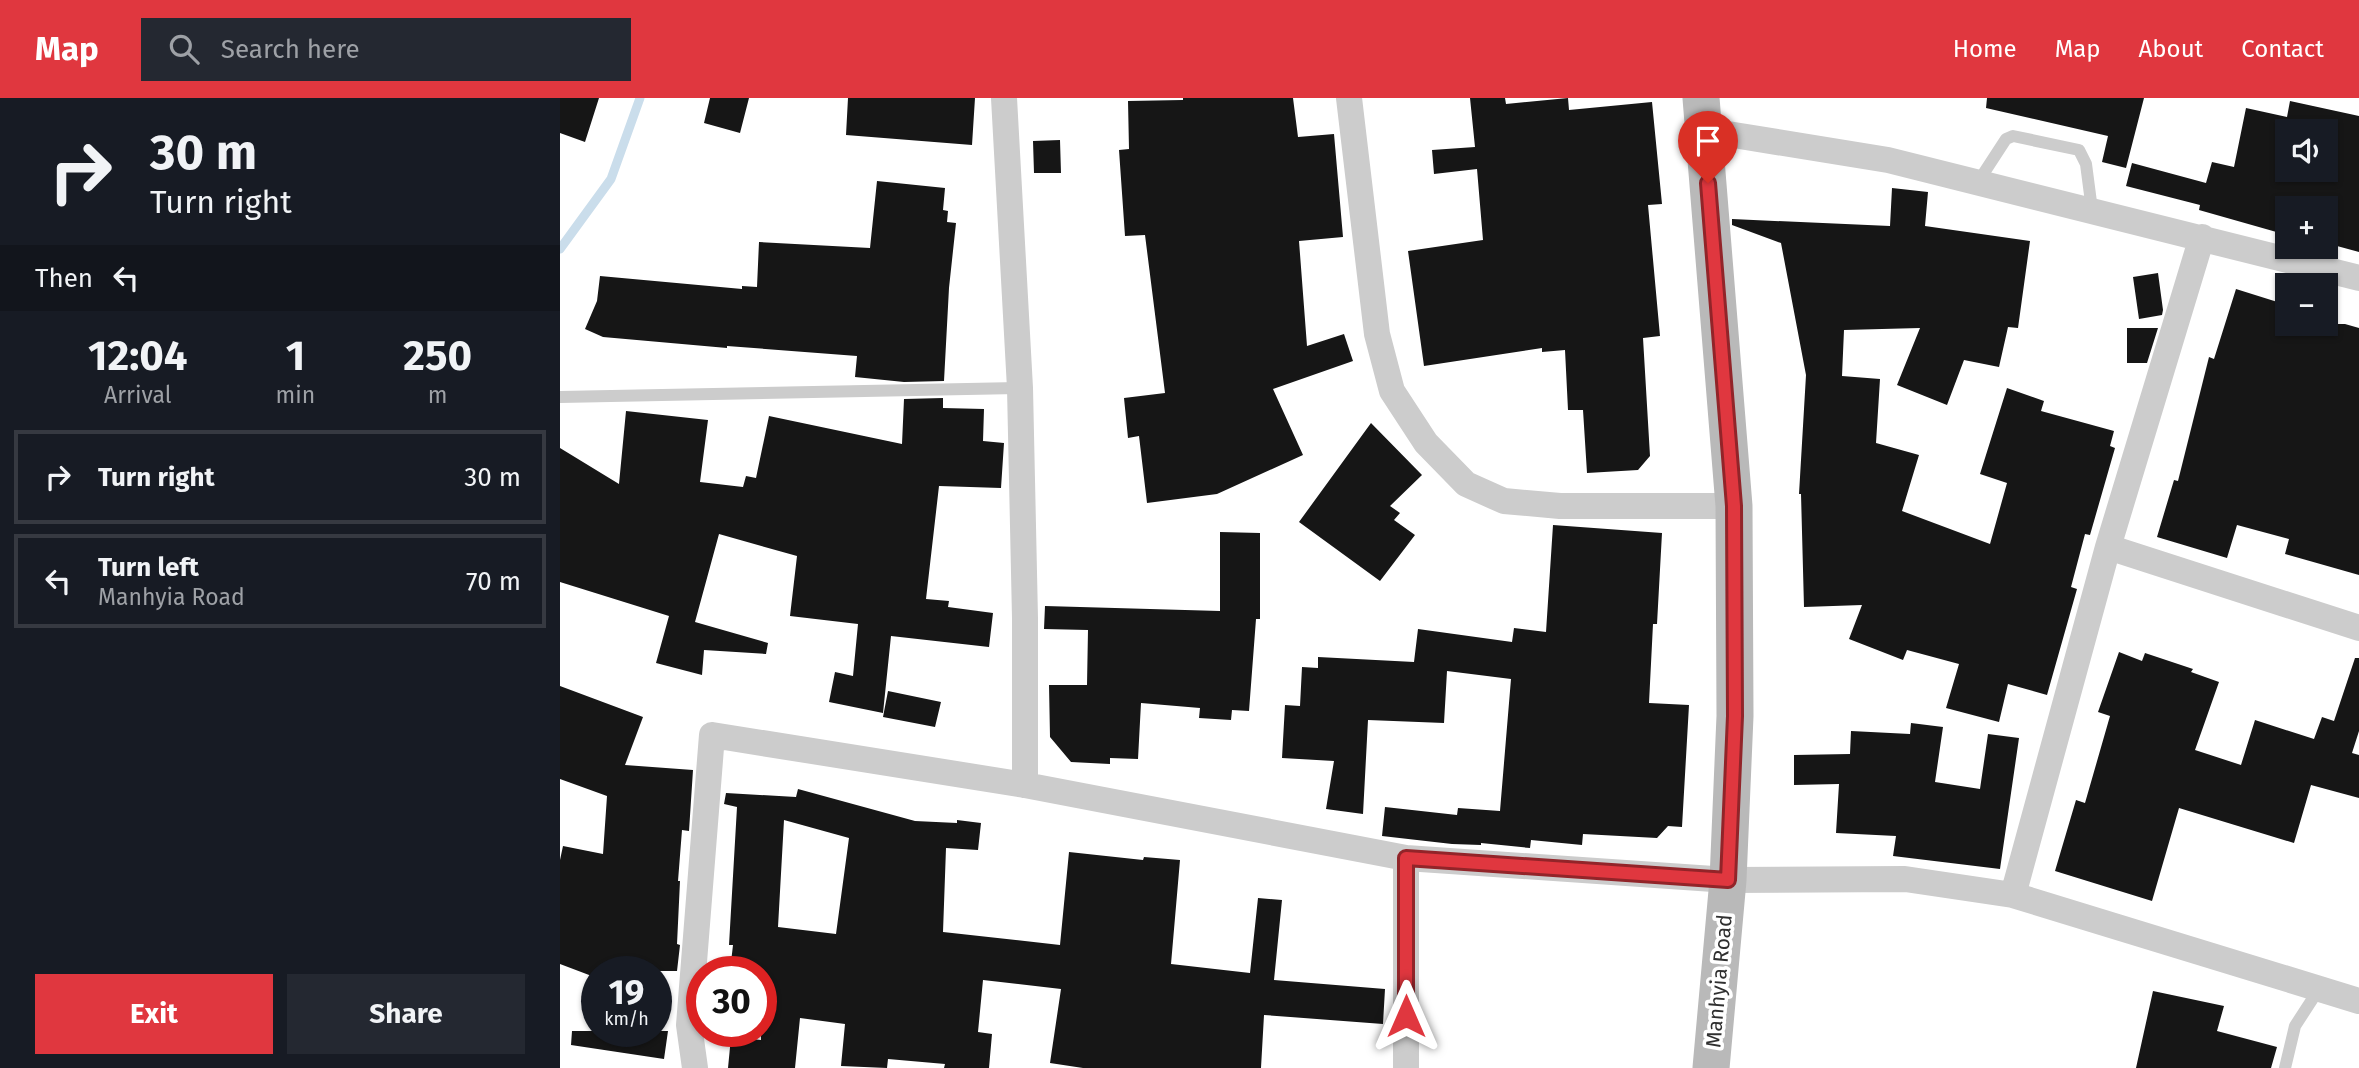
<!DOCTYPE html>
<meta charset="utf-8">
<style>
:root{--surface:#171b24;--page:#242831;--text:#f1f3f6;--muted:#9ea1a6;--line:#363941;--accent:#e0373f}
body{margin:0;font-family:"Fira Sans",sans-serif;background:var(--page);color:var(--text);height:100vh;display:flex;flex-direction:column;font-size:26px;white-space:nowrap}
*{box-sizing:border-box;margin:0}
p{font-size:23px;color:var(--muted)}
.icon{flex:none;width:38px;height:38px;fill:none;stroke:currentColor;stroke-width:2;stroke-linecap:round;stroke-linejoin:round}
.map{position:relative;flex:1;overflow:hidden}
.panel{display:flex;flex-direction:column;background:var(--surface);width:560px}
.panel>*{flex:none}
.top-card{background:#171b24;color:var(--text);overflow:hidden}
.tools{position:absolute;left:1715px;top:21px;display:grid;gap:14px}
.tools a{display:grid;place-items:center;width:63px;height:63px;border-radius:0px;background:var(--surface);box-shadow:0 2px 5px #0004;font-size:35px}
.speed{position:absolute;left:21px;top:858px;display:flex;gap:14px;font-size:35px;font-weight:700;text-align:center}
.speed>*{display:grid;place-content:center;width:91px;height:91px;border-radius:50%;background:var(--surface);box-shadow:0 2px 5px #0004;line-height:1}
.speed small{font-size:18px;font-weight:400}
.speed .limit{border:10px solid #d22;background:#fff;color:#111}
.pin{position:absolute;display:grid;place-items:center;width:60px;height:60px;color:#fff;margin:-72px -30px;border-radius:50% 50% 50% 0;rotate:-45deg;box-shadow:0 0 7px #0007}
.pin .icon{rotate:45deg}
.me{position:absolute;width:77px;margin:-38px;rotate:0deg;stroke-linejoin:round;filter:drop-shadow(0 0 5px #0008)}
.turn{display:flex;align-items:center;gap:24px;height:147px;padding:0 35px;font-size:32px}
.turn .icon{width:91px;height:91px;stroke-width:2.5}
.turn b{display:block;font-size:49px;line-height:60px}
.then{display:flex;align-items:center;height:66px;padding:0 35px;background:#0003;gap:14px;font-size:26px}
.eta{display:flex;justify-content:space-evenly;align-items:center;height:119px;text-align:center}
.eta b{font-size:42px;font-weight:700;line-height:49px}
.action{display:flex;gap:14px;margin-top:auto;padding:14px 35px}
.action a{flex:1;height:80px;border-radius:0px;background:var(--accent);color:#fff;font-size:28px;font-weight:700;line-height:80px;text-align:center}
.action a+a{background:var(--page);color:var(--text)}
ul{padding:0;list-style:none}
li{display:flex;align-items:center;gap:21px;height:94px;margin:0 14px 10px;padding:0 21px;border:4px solid var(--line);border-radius:0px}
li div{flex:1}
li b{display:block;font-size:26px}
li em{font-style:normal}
header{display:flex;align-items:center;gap:42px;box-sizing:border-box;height:98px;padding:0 35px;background:var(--accent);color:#fff}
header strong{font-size:33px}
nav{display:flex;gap:38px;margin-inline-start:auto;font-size:24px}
.search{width:490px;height:63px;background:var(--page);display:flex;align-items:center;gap:18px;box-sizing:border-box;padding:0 24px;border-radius:0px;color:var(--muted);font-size:26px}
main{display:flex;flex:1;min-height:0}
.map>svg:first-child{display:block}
</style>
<header>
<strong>Map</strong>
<div class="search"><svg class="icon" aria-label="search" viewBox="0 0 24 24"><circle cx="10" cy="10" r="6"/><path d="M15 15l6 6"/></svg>Search here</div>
<nav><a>Home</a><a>Map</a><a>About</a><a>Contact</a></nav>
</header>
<main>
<section class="panel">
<div class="top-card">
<div class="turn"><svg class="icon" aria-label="right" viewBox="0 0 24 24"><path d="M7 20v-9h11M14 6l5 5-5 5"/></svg><div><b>30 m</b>Turn right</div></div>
<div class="then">Then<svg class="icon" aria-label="left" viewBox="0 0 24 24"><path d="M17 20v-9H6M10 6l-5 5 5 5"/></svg></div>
</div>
<div class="eta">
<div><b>12:04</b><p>Arrival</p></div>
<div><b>1</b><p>min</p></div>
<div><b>250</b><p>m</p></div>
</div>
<ul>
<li><svg class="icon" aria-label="right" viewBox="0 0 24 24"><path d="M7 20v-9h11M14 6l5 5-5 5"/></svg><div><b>Turn right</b></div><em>30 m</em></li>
<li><svg class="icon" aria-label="left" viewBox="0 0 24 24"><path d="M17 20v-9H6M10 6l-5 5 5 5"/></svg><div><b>Turn left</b><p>Manhyia Road</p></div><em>70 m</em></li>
</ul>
<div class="action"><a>Exit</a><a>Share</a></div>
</section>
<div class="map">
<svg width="1799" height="970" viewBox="0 0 1799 970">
<rect width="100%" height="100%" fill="#fff"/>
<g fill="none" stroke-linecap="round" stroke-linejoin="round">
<path stroke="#caddeb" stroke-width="9" d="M 0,151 L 51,81 L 80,0"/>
</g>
<path fill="#161616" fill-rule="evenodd" d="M 0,0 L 39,0 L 25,44 L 0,35 Z
M 150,0 L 189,0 L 180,35 L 144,25 Z
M 288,0 L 415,0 L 412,47 L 286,37 Z
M 623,0 L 733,0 L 738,39 L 774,36 L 783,139 L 739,143 L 747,248 L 784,236 L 793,263 L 713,291 L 743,357 L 657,396 L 587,405 L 579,338 L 568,340 L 564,300 L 605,295 L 585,137 L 565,138 L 559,52 L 569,51 L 568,3 L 623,2 Z
M 910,0 L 945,0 L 946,6 L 1008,0 L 1009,12 L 1092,4 L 1102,106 L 1088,107 L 1100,238 L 1083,240 L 1090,358 L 1078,372 L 1027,375 L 1023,312 L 1008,312 L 1005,252 L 982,254 L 982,250 L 864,268 L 848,153 L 923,142 L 917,71 L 874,76 L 872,52 L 915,49 Z
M 1427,0 L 1584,0 L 1566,70 L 1542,64 L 1548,38 L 1426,10 Z
M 1730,3 L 1799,18 L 1799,154 L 1766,145 L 1766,110 L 1727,110 L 1727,137 L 1639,112 L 1640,107 L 1566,88 L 1572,65 L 1646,85 L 1652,64 L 1674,69 L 1686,10 L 1727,19 ZM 1727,33 L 1766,33 L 1766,72 L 1727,72 Z
M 500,42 L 501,75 L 474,75 L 473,43 Z
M 317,83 L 385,90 L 383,112 L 388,113 L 387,124 L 396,125 L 389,190 L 384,283 L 344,284 L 295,279 L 297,258 L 167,248 L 167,250 L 43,239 L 25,231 L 37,203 L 40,178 L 182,191 L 182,188 L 197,189 L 199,144 L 310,150 Z
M 1332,90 L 1368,94 L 1365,128 L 1470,143 L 1458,230 L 1448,229 L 1439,269 L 1404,262 L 1387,307 L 1337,287 L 1360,230 L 1284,232 L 1282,278 L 1320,281 L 1316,345 L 1359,357 L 1342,413 L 1430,446 L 1447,385 L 1420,376 L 1447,290 L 1484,303 L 1481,313 L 1554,333 L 1550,348 L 1555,350 L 1530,437 L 1525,436 L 1511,489 L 1517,491 L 1487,597 L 1448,586 L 1439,624 L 1386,610 L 1399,566 L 1347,552 L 1343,562 L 1289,541 L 1302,507 L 1244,509 L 1241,396 L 1239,396 L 1246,277 L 1221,145 L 1172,127 L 1172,121 L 1330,128 Z
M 1598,175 L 1603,212 L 1602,217 L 1579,221 L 1573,179 Z
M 1676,191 L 1727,207 L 1727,226 L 1785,226 L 1799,230 L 1799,477 L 1725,456 L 1729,441 L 1677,427 L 1667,460 L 1597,439 L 1614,382 L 1618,383 L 1649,259 L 1654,261 Z
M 1567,230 L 1598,230 L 1587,265 L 1567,265 Z
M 383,300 L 383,310 L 424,311 L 423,343 L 444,345 L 441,390 L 379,388 L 366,501 L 389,503 L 388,509 L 433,515 L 429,549 L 331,538 L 323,615 L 269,604 L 275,574 L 293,578 L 298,526 L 230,518 L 237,458 L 159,436 L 135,524 L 208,545 L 206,556 L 144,552 L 142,577 L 96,565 L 109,518 L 0,484 L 0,350 L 59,386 L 66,313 L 148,322 L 140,384 L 183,389 L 186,378 L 196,380 L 209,318 L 342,346 L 344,301 Z
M 811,325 L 862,377 L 830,408 L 840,415 L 834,422 L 855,437 L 820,483 L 739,424 Z
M 993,427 L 1102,435 L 1097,526 L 1093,526 L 1089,605 L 1129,607 L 1122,729 L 1108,728 L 1097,740 L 1023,736 L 1022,747 L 971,742 L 970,750 L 921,745 L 921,747 L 892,746 L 822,738 L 825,709 L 897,717 L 898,710 L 940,713 L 951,581 L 887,573 L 884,625 L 808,622 L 803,716 L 766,711 L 774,663 L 722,660 L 725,607 L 740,608 L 742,569 L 758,570 L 758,559 L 854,564 L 858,531 L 952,544 L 954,530 L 986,534 Z
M 660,434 L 700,435 L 700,521 L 696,521 L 689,613 L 672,612 L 671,622 L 639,620 L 640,610 L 581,605 L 578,661 L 550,660 L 550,666 L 511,664 L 490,639 L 489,587 L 527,587 L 528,532 L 484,531 L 485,508 L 660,513 Z
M 1559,554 L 1582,563 L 1585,555 L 1633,571 L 1631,574 L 1659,584 L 1635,652 L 1681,667 L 1695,622 L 1754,641 L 1762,619 L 1774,623 L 1795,560 L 1799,560 L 1799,633 L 1792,655 L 1799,657 L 1799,700 L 1751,687 L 1734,745 L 1619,710 L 1592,803 L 1495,773 L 1516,702 L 1525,705 L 1550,618 L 1538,614 Z
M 0,588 L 83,619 L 65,667 L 133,672 L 129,733 L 122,732 L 118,783 L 120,783 L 117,846 L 120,847 L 117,873 L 37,873 L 37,880 L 0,866 L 0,762 L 3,748 L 43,756 L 47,698 L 0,681 Z
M 328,593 L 381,604 L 375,629 L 323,619 Z
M 1351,625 L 1383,629 L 1375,684 L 1420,691 L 1428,636 L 1459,640 L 1440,771 L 1333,758 L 1336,738 L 1276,735 L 1279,686 L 1234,687 L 1234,657 L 1290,656 L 1291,633 L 1350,636 Z
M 238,691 L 355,723 L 397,725 L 397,722 L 421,725 L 418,752 L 386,750 L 383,834 L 500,847 L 509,754 L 583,762 L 584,759 L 620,762 L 611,866 L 690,875 L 698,800 L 722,802 L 714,882 L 825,891 L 823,926 L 704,917 L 701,970 L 523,970 L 490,965 L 501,891 L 423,882 L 418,934 L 432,936 L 429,970 L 384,970 L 385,966 L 328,961 L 327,970 L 281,968 L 285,926 L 240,920 L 235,970 L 168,970 L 171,939 L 201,942 L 201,873 L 170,873 L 173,847 L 169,847 L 177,709 L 164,706 L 166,695 L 236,699 ZM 224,722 L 289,740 L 276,836 L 218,829 Z
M 1593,893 L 1664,908 L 1657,933 L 1717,949 L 1711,970 L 1576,970 Z
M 12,933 L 108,933 L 104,961 L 11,947 Z"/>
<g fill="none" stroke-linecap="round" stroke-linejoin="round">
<path stroke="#ccc" stroke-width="12" d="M 1418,84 L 1446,41 L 1453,38 L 1519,52 L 1526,66 L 1532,112
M 0,299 L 460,290
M 1725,970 L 1735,928 L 1759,891"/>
<path stroke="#ccc" stroke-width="26" d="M 444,0 L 460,290 L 465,520 L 465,687
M 789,0 L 817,236 L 832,293 L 866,345 L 906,386 L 944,403 L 1000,408 L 1174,408
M 1143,32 L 1328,62 L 1799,180
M 1548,449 L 1799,530
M 846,760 L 846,970
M 1453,797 L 1548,449 L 1642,139
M 135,970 L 129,927 L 152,637 L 465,687 L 846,760 L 1168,782 L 1345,781 L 1453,797 L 1799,903"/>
<path stroke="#b9b9b9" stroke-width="37" d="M 1141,0 L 1174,408 L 1175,618 L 1168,782 L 1151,970"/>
</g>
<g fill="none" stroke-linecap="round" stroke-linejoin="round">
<defs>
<path id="route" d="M 846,918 L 846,760 L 1168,782 L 1175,618 L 1174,408 L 1148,85"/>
</defs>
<use href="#route" stroke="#922429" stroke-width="18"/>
<use href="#route" stroke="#e0373f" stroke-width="12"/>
</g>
<g text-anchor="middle" stroke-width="7" stroke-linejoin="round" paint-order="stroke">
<g font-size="21" fill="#2f2f2f" stroke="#fff">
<text transform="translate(1159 883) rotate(-85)" y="7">Manhyia Road</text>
</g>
</g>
</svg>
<div class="tools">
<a><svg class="icon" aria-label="sound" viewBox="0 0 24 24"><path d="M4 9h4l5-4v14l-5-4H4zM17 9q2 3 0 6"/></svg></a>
<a>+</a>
<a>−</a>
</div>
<div class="speed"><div>19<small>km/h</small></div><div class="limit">30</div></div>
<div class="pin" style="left:1148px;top:85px;background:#d93025"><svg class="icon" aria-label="arrive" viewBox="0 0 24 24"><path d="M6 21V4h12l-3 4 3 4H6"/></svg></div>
<svg class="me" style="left:846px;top:918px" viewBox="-20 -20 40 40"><path d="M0-17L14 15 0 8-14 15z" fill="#e0373f" stroke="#fff" stroke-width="4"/></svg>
</div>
</main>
